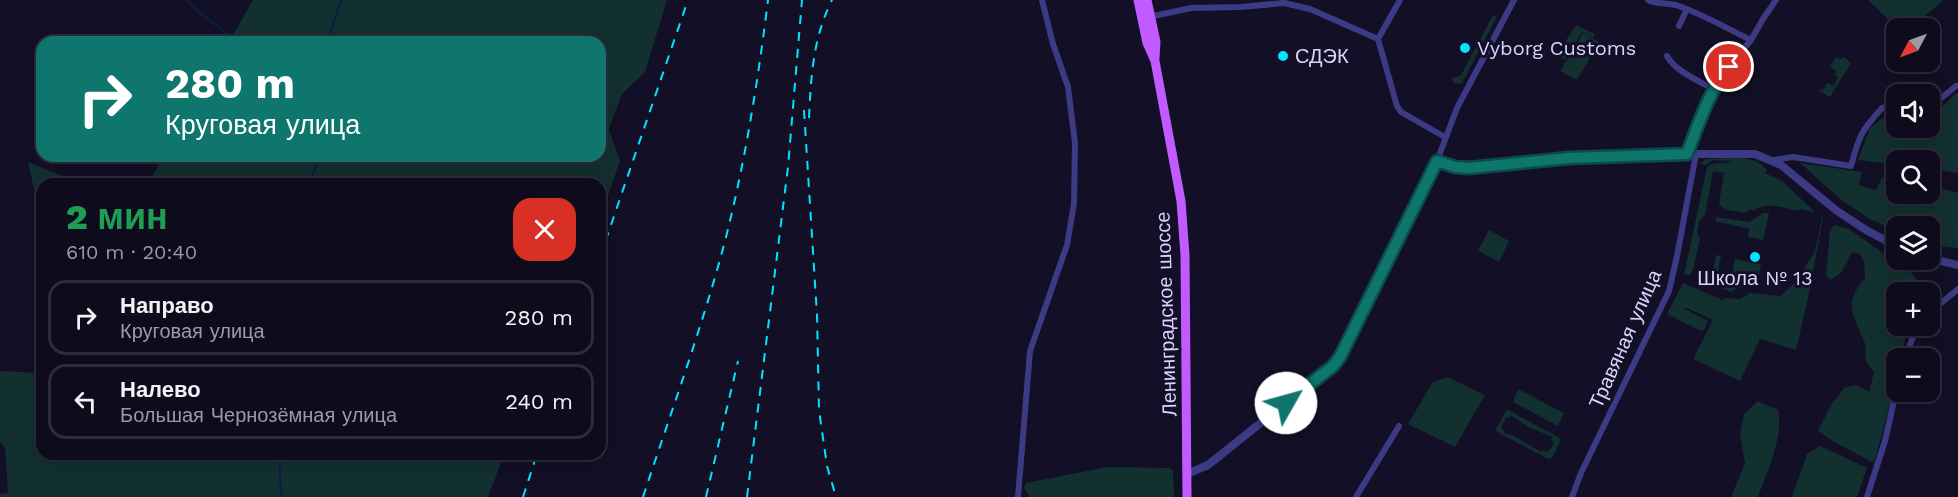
<!DOCTYPE html>
<html lang="ru">
<meta charset="utf-8">
<style>
:root{--surface:#0e0b1c;--page:#1c1929;--text:#f1f3f6;--muted:#9b9ba3;--line:#2e2b3b}
body{margin:0;font-family:"Work Sans",sans-serif;background:var(--page);color:var(--text);height:100vh;display:flex;flex-direction:column;font-size:22px;white-space:nowrap}
*{box-sizing:border-box;margin:0}
p{font-size:20px;color:var(--muted)}
.icon{flex:none;width:33px;height:33px;fill:none;stroke:currentColor;stroke-width:2;stroke-linecap:round;stroke-linejoin:round}
.map{position:relative;flex:1;overflow:hidden}
.drawer{position:absolute;left:36px;top:178px;width:570px;height:282px;display:flex;flex-direction:column;background:var(--surface);border-radius:18px;box-shadow:0 3px 15px #0003,0 0 0 2px var(--line)}
.drawer>*{flex:none}
.banner{position:absolute;left:36px;top:36px;width:570px;height:126px;border-radius:18px;box-shadow:0 3px 15px #0003,0 0 0 2px var(--line);background:#0f766e;color:#fff;overflow:hidden}
.needle{width:39px;rotate:229deg}
.fabs{position:absolute;left:1886px;top:18px;display:grid;gap:12px}
.fabs a{display:grid;place-items:center;width:54px;height:54px;border-radius:12px;background:var(--surface);box-shadow:0 3px 15px #0003,0 0 0 2px var(--line);font-size:30px}
.pin{position:absolute;display:grid;place-items:center;width:51px;height:51px;color:#fff;margin:-26px;border:3px solid #fff;border-radius:50%;box-shadow:0 2px 6px #0007}
.me{position:absolute;width:66px;margin:-33px;rotate:52deg;stroke-linejoin:round;filter:drop-shadow(0 0 4px #0008)}
.turn{display:flex;align-items:center;gap:21px;height:126px;padding:0 30px;font-size:27px}
.turn .icon{width:78px;height:78px;stroke-width:2.5}
.turn b{display:block;font-size:42px;line-height:51px}
.round{display:grid;place-items:center;flex:none;width:63px;height:63px;border-radius:18px;background:var(--page)}
.summary{display:flex;align-items:center;justify-content:space-between;height:102px;padding:0 30px}
h1{font-size:36px;font-weight:800;line-height:45px;color:#1e9e55}
ul{padding:0;list-style:none}
li{display:flex;align-items:center;gap:18px;height:75px;margin:0 12px 9px;padding:0 18px;border:3px solid var(--line);border-radius:18px}
li div{flex:1}
li b{display:block;font-size:22px}
li em{font-style:normal}
.map>svg:first-child{display:block}
</style>
<div class="map">
<svg width="1958" height="497" viewBox="0 0 1958 497">
<rect width="100%" height="100%" fill="#130f26"/>
<path fill="#12302f" fill-rule="evenodd" d="M 253,0 L 667,0 L 645,72 L 622,94 L 609,129 L 620,161 L 600,219 L 600,184 L 141,184 L 149,182 L 164,156 L 600,156 L 600,42 L 229,42 Z
M 1868,0 L 1944,0 L 1911,28 L 1897,28 Z
M 1493,15 L 1497,17 L 1462,83 L 1455,84 L 1451,79 L 1461,75 Z
M 1576,25 L 1595,34 L 1593,38 L 1582,32 L 1565,60 L 1557,55 Z
M 1583,33 L 1599,42 L 1577,80 L 1560,71 Z
M 1836,57 L 1840,59 L 1844,57 L 1851,63 L 1830,97 L 1817,90 L 1824,89 L 1827,83 L 1834,86 L 1838,78 L 1835,75 L 1837,72 L 1830,67 Z
M 1956,93 L 1958,93 L 1958,173 L 1929,169 L 1929,160 L 1896,160 L 1896,165 L 1858,160 L 1870,128 L 1888,114 L 1896,116 L 1896,128 L 1929,128 L 1929,111 L 1944,105 Z
M 1736,158 C 1749,159 1758,159 1767,170 L 1765,173 L 1782,181 L 1814,211 L 1813,212 L 1800,209 L 1799,211 C 1784,208 1766,201 1753,211 L 1751,209 L 1745,213 L 1726,210 L 1719,204 L 1724,173 L 1713,171 L 1705,215 L 1699,221 L 1697,233 L 1700,238 L 1693,270 L 1690,275 L 1684,275 L 1707,167 C 1717,160 1723,166 1731,161 L 1713,160 L 1706,165 L 1700,164 L 1706,159 Z
M 28,162 L 83,184 L 42,184 L 42,198 L 35,194 Z
M 1800,163 L 1862,172 L 1859,185 L 1876,190 L 1882,177 L 1896,179 L 1896,194 L 1929,194 L 1929,185 L 1958,193 L 1958,248 L 1936,246 L 1929,244 L 1929,226 L 1896,226 L 1896,231 L 1870,219 L 1844,202 Z
M 1763,213 L 1769,213 L 1763,240 L 1748,237 L 1749,229 L 1715,221 L 1716,217 L 1749,222 Z
M 1822,217 L 1823,218 L 1809,293 L 1796,350 L 1760,339 L 1740,381 L 1693,359 L 1713,320 L 1687,308 L 1683,308 L 1708,321 L 1704,330 L 1701,331 L 1667,314 L 1683,283 L 1723,300 L 1725,298 L 1740,299 L 1750,293 L 1781,296 L 1794,283 L 1815,252 Z
M 1835,225 L 1849,229 L 1913,274 L 1919,283 L 1918,292 L 1896,292 L 1896,326 L 1912,326 L 1907,333 L 1900,358 L 1896,358 L 1893,393 L 1874,463 L 1836,443 L 1818,431 L 1831,405 L 1844,388 L 1856,385 L 1869,392 L 1874,372 C 1871,368 1867,364 1866,360 C 1864,354 1867,347 1864,341 C 1853,314 1843,304 1865,278 L 1864,262 L 1860,254 L 1852,252 L 1841,273 L 1831,280 L 1826,275 L 1830,230 Z
M 1489,230 L 1509,241 L 1499,262 L 1478,251 Z
M 1716,255 L 1721,256 L 1716,283 L 1730,286 L 1735,259 L 1761,264 L 1757,284 L 1743,285 L 1731,292 L 1710,284 Z
M 0,371 L 42,373 L 42,454 L 504,455 L 488,497 L 0,497 L 0,494 L 8,493 L 5,447 L 0,442 Z
M 1447,377 L 1485,395 L 1455,447 L 1408,424 L 1432,383 Z
M 1518,389 L 1564,413 L 1558,426 L 1513,402 Z
M 1758,401 L 1778,410 C 1784,436 1767,472 1758,497 L 1731,497 L 1745,463 L 1740,435 L 1744,414 Z
M 1508,410 L 1560,438 L 1561,440 L 1552,458 L 1548,459 L 1497,432 L 1496,429 L 1506,411 ZM 1511,415 L 1528,427 L 1553,437 L 1551,440 L 1554,442 L 1550,450 L 1549,449 L 1547,452 L 1543,450 L 1542,452 L 1510,434 L 1509,435 L 1504,433 L 1505,431 L 1501,428 L 1506,417 L 1509,418 Z
M 1820,446 L 1867,468 L 1857,497 L 1792,497 L 1807,454 Z
M 1107,467 L 1170,468 L 1173,471 L 1174,497 L 1030,497 L 1024,488 L 1026,483 Z"/>
<g fill="none" stroke-linecap="round" stroke-linejoin="round">
<path stroke="#0a1f44" stroke-width="2" d="M 187,0 L 194,8 L 237,42
M 327,42 L 341,0
M 308,184 L 321,156
M 279,454 L 281,497"/>
<path stroke="#3d3a85" stroke-width="6" d="M 1648,0 C 1658,5 1668,2 1679,6 C 1704,15 1728,29 1751,40
M 1149,17 L 1191,8 L 1241,7 L 1284,3 L 1310,9 L 1378,39 L 1397,106 L 1401,112 L 1445,137
M 1679,26 L 1687,9
M 1378,39 L 1400,0
M 1667,56 C 1676,72 1698,80 1713,89
M 1929,108 L 1956,86
M 1687,154 L 1706,102 L 1713,89 L 1720,78 L 1751,40 L 1763,19 L 1776,0
M 1773,160 L 1793,157 L 1851,166 C 1859,136 1861,131 1882,108 L 1886,107 L 1896,110
M 1437,161 L 1457,108 L 1514,0
M 1929,313 L 1958,289
M 1905,358 L 1917,326
M 1018,497 L 1030,351 L 1067,245 L 1074,204 L 1075,143 L 1068,87 L 1053,44 L 1042,0
M 1356,497 L 1399,426
M 1572,497 L 1581,473 L 1669,291 L 1677,256 L 1696,154
M 1867,497 L 1885,441 L 1896,392"/>
<path stroke="#3d3a85" stroke-width="8" d="M 1929,258 L 1958,265
M 1187,474 L 1208,465 L 1337,362 L 1437,161 L 1455,167 L 1469,168 L 1569,158 L 1652,154 L 1755,154 L 1781,165 L 1837,211 L 1866,230 L 1896,246"/>
<path stroke="#c25bff" stroke-width="9" d="M 1138,0 L 1147,43 L 1155,61 L 1181,201 L 1185,255 L 1187,497
M 1147,0 L 1156,42 L 1155,58"/>
<path stroke="#00e5ff" stroke-width="2" stroke-dasharray="9 8" stroke-linecap="butt" d="M 804,110 L 817,315 L 819,410 L 827,466 L 836,497
M 809,118 C 811,76 813,38 832,0
M 600,257 L 688,0
M 523,497 L 537,454
M 643,497 C 671,412 702,328 725,241 C 745,163 758,81 768,0
M 706,497 L 738,361
M 747,497 L 788,167 L 802,0"/>
</g>
<g fill="none" stroke-linecap="round" stroke-linejoin="round">
<defs>
<path id="route" d="M 1286,403 L 1333,366 L 1340,357 L 1437,161 L 1455,167 L 1469,168 L 1569,158 L 1687,154 C 1699,123 1708,93 1729,67"/>
</defs>
<use href="#route" stroke="#0a4d48" stroke-width="15"/>
<use href="#route" stroke="#0f766e" stroke-width="10"/>
</g>
<g fill="#00e5ff" stroke="#130f26" stroke-width="2">
<circle cx="1465" cy="48" r="6"/>
<circle cx="1283" cy="56" r="6"/>
<circle cx="1755" cy="257" r="6"/>
</g>
<g text-anchor="middle" stroke-width="6" stroke-linejoin="round" paint-order="stroke">
<g font-size="20" fill="#d9d4ff" stroke="#130f26" text-anchor="start">
<text x="1477" y="55">Vyborg Customs</text>
<text x="1295" y="63">СДЭК</text>
<text x="1755" y="285" text-anchor="middle">Школа № 13</text>
</g>
<g font-size="20" fill="#d9d4ff" stroke="#130f26">
<text transform="translate(1166 314) rotate(-92)" y="7">Ленинградское шоссе</text>
<text transform="translate(1625 339) rotate(-66)" y="7">Травяная улица</text>
</g>
</g>
</svg>
<div class="fabs">
<a><svg class="needle" viewBox="-14 -14 28 28"><path d="M0-13l5 13h-10z" fill="#e53935"/><path d="M0 13l5-13h-10z" fill="#9b9ba3"/></svg></a>
<a><svg class="icon" aria-label="sound" viewBox="0 0 24 24"><path d="M4 9h4l5-4v14l-5-4H4zM17 9q2 3 0 6"/></svg></a>
<a><svg class="icon" aria-label="search" viewBox="0 0 24 24"><circle cx="10" cy="10" r="6"/><path d="M15 15l6 6"/></svg></a>
<a><svg class="icon" aria-label="layers" viewBox="0 0 24 24"><path d="M12 4l9 5-9 5-9-5zM3 14l9 5 9-5"/></svg></a>
<a>+</a>
<a>−</a>
</div>
<div class="pin" style="left:1729px;top:67px;background:#d93025"><svg class="icon" aria-label="arrive" viewBox="0 0 24 24"><path d="M6 21V4h12l-3 4 3 4H6"/></svg></div>
<svg class="me" style="left:1286px;top:403px" viewBox="-20 -20 40 40"><circle r="19" fill="#fff"/><path d="M0-13L10 11 0 6-10 11z" fill="#0f766e"/></svg>
<div class="banner">
<div class="turn"><svg class="icon" aria-label="right" viewBox="0 0 24 24"><path d="M7 20v-9h11M14 6l5 5-5 5"/></svg><div><b>280 m</b>Круговая улица</div></div>
</div>
<section class="drawer">
<div class="summary"><div><h1>2 мин</h1><p>610 m · 20:40</p></div><a class="round" style="background:#d93025;color:#fff"><svg class="icon" aria-label="close" viewBox="0 0 24 24"><path d="M6 6l12 12M18 6L6 18"/></svg></a></div>
<ul>
<li><svg class="icon" aria-label="right" viewBox="0 0 24 24"><path d="M7 20v-9h11M14 6l5 5-5 5"/></svg><div><b>Направо</b><p>Круговая улица</p></div><em>280 m</em></li>
<li><svg class="icon" aria-label="left" viewBox="0 0 24 24"><path d="M17 20v-9H6M10 6l-5 5 5 5"/></svg><div><b>Налево</b><p>Большая Чернозёмная улица</p></div><em>240 m</em></li>
</ul>
</section>
</div>
